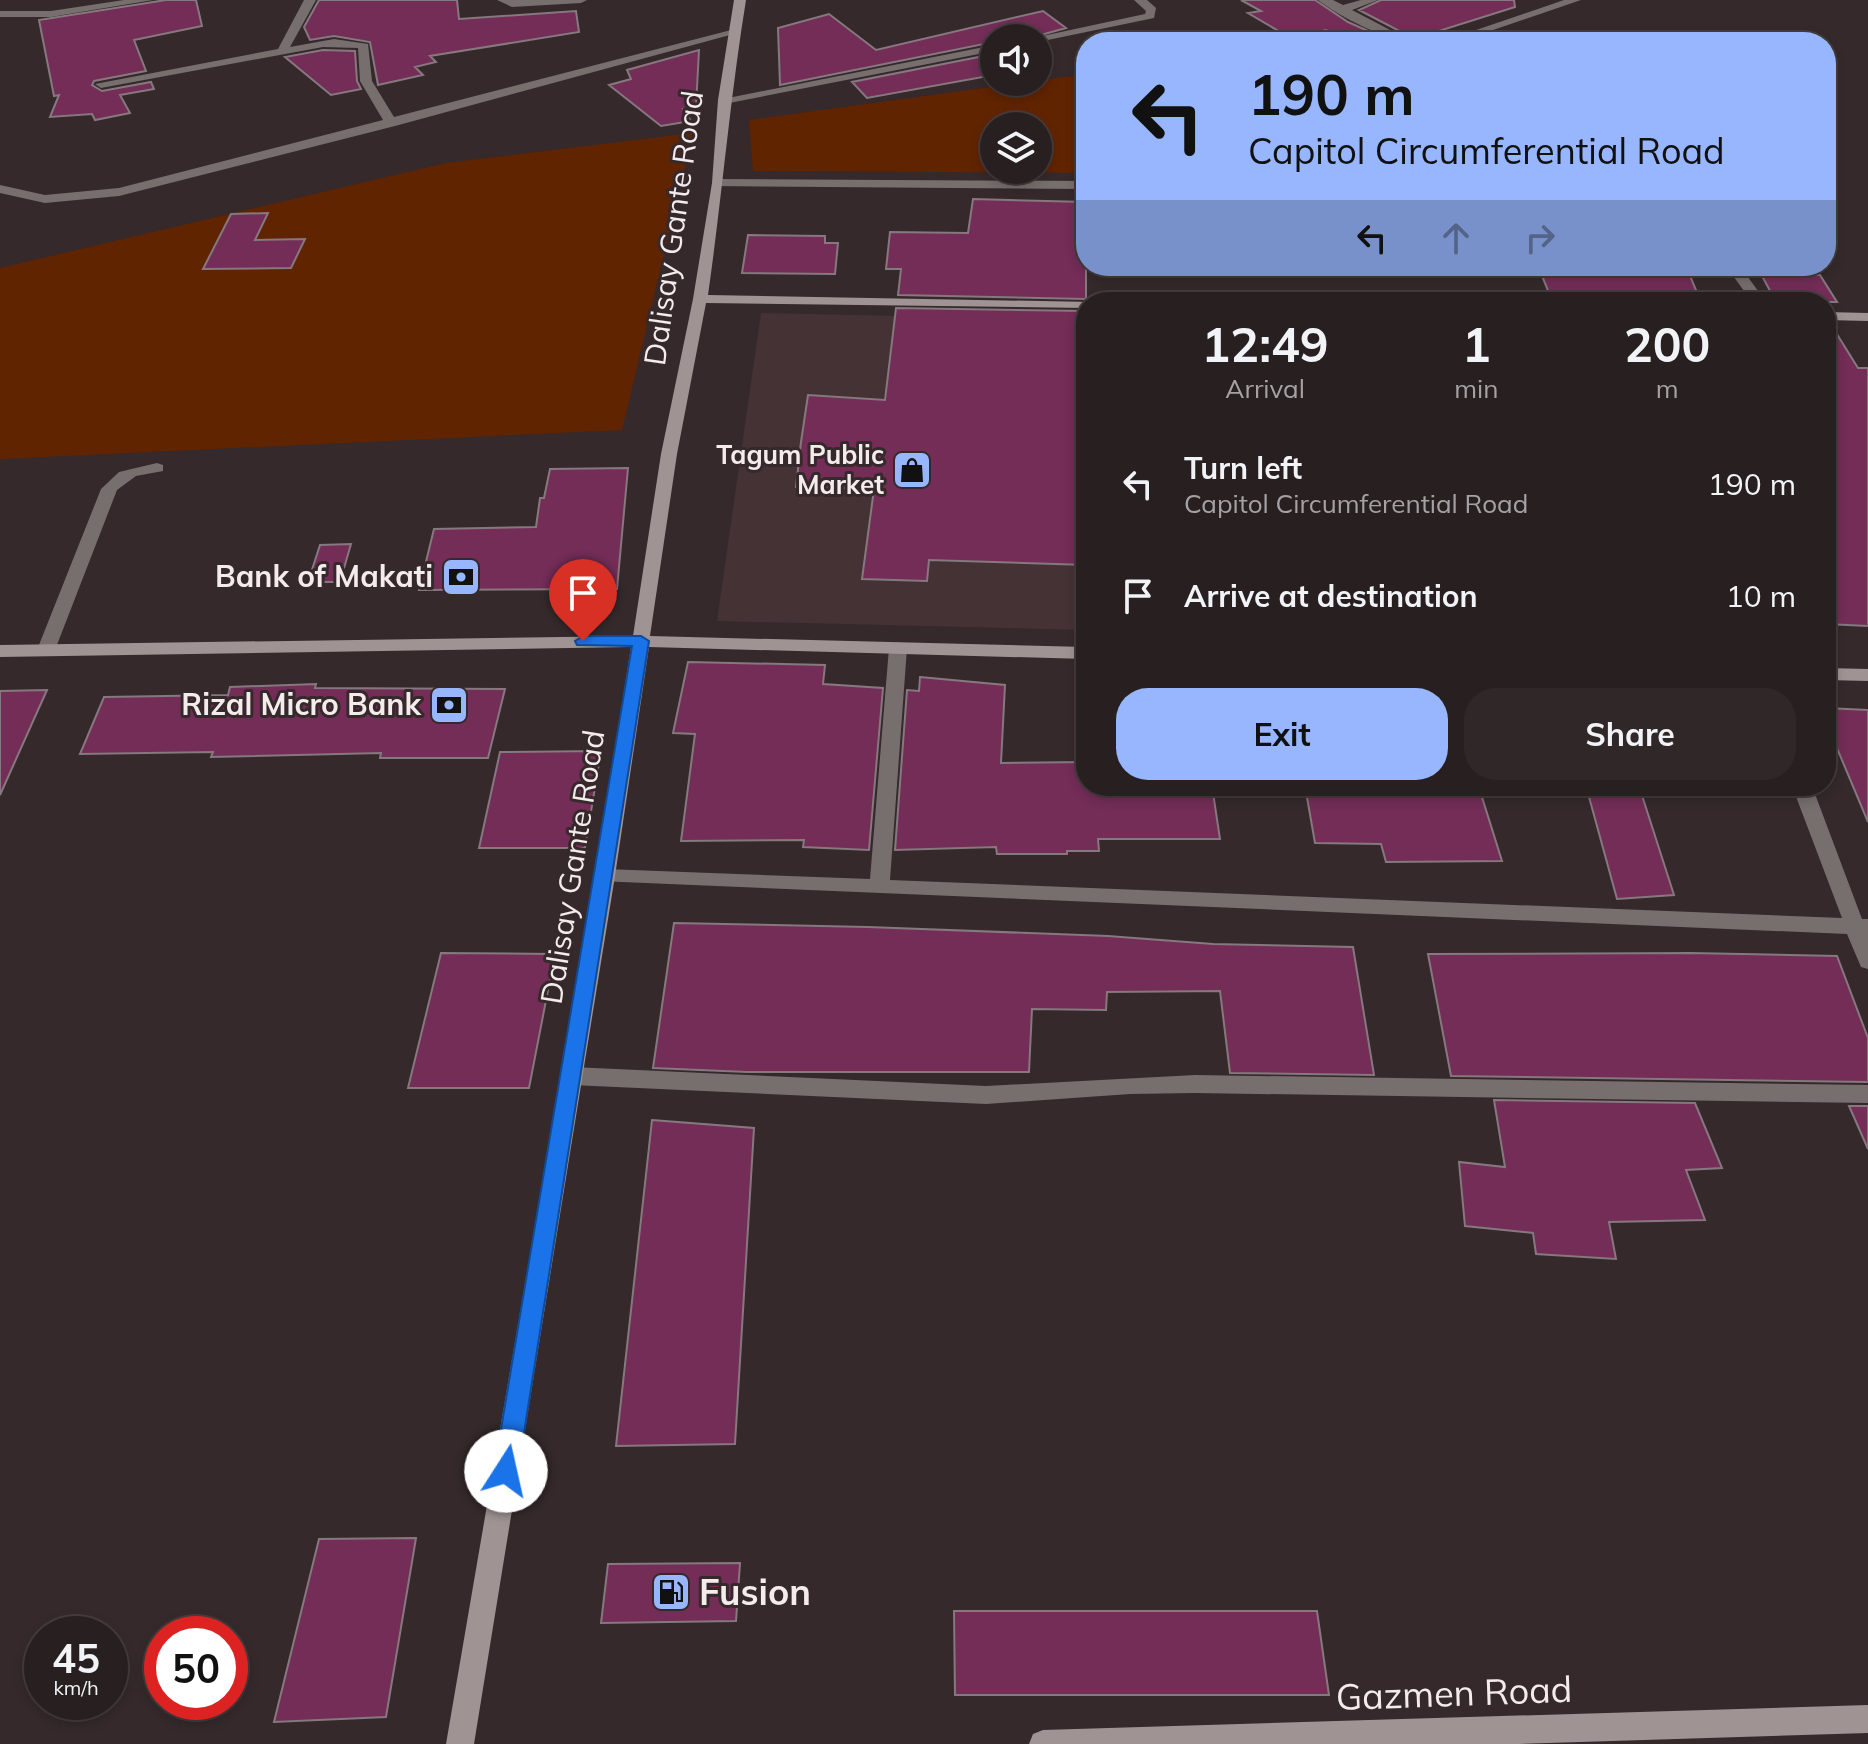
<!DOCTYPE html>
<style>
:root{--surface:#281f20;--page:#302729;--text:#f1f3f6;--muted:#a5a2a5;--line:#443d3e;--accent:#97b6fd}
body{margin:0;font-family:Mulish,sans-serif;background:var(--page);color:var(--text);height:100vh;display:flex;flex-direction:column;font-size:30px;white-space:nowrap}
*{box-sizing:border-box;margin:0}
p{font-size:26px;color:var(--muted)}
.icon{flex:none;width:44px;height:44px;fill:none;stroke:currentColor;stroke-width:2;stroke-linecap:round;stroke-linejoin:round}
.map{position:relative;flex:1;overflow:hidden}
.details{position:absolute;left:1076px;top:292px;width:760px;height:504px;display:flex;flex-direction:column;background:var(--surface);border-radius:32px;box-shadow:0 4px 12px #0003,0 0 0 2px var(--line)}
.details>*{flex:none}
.top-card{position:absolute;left:1076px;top:32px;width:760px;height:244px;border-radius:32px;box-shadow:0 4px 12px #0003,0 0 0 2px var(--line);background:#97b6fd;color:#111;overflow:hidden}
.tools{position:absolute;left:980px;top:24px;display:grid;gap:16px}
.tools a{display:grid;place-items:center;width:72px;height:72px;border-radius:50%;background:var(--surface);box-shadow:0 4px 12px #0003,0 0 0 2px var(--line);font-size:40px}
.speed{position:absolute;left:24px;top:1616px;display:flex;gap:16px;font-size:40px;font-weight:700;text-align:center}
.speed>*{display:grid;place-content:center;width:104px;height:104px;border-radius:50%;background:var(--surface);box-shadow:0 4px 12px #0003,0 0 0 2px var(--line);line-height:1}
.speed small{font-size:20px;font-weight:400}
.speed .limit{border:12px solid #d22;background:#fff;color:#111}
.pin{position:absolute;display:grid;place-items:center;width:68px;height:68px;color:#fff;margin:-82px -34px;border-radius:50% 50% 50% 0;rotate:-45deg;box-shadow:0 0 8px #0007}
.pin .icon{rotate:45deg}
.me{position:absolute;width:88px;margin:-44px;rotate:10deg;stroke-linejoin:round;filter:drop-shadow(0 0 6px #0008)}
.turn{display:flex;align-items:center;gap:28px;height:168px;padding:0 40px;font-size:36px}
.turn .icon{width:104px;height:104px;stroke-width:2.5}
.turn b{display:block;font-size:56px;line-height:68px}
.lanes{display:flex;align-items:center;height:76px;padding:0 40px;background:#0003;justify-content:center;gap:40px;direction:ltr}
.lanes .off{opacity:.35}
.eta{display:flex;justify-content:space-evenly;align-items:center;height:136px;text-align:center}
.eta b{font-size:48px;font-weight:700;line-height:56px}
.action{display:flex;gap:16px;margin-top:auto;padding:16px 40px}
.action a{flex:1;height:92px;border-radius:32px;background:var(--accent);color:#111;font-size:32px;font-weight:700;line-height:92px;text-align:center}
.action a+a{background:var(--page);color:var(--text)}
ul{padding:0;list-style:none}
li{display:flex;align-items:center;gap:24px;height:112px;padding:0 40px}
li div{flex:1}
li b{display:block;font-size:30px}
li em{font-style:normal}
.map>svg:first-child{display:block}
</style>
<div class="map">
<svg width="1868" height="1744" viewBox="0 0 1868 1744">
<rect width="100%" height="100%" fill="#35292b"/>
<path fill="#453235" d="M 761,313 L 1086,320 L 1086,630 L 717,621 Z"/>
<path fill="#612400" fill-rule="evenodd" d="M 1086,74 L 1086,173 L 753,171 L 749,120 ZM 994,126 L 1038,126 L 1038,170 L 994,170 Z
M 693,133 L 622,430 L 0,459 L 0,268 L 446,163 Z"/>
<path fill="#732d57" stroke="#85787e" stroke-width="2" d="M 166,0 L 196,0 L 202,26 L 134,40 L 146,71 L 94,81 L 92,85 L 102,91 L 151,82 L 154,89 L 120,95 L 130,113 L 95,120 L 92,114 L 50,117 L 59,95 L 54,96 L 39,20 Z
M 319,0 L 457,0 L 459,19 L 576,11 L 579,32 L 430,56 L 436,62 L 415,67 L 423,75 L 378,85 L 370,42 L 334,36 L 310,40 L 304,27 Z
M 1241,0 L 1315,0 L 1348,22 L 1386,39 L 1347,42 L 1326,30 L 1292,39 L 1248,13 L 1261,11 Z
M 1381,0 L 1514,0 L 1515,7 L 1420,37 L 1412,33 L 1405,34 L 1359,10 Z
M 1043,11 L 1066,28 L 1030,38 L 994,38 L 994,42 L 780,85 L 778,28 L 829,14 L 876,50 Z
M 323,50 L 355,51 L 357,81 L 361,89 L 331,95 L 285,57 Z
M 699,50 L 696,107 L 683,109 L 691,121 L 661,126 L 609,85 L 631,79 L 627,70 Z
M 994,54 L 994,75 L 867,98 L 852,82 Z
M 973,199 L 1086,202 L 1086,299 L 898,295 L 901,269 L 886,269 L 890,232 L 968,233 Z
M 268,213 L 255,240 L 305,239 L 291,268 L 203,269 L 231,214 Z
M 748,235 L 825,236 L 825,243 L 838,243 L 835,274 L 742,273 Z
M 1538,266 L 1686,266 L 1698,295 L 1549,293 Z
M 1761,274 L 1820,275 L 1837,302 L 1776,302 Z
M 896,308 L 1086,311 L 1086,565 L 929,560 L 927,581 L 862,579 L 874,489 L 796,487 L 801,442 L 808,395 L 885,400 Z
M 1826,323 L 1830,323 L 1858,368 L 1868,368 L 1868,626 L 1826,624 Z
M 628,468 L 617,589 L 419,590 L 434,529 L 536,527 L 540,498 L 544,498 L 550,469 Z
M 351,544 L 340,582 L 308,582 L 320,545 Z
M 688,662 L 825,665 L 823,684 L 883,688 L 869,850 L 803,847 L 804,840 L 681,841 L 695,734 L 673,733 Z
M 920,677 L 1005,685 L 1001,763 L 1086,762 L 1086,786 L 1212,786 L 1220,839 L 1098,839 L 1099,851 L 1067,851 L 1067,854 L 997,854 L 996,847 L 895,850 L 907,690 L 919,691 Z
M 316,684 L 315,688 L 505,689 L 488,758 L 380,758 L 381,753 L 211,757 L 213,752 L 80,754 L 104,697 L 228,695 L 230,687 Z
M 47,690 L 0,795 L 0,691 Z
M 1826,708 L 1868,710 L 1868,822 L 1826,722 Z
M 601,751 L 585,848 L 479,848 L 500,752 Z
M 1305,786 L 1348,786 L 1349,794 L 1481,794 L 1502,861 L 1386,862 L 1381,844 L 1315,843 Z
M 1586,786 L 1639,786 L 1674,895 L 1617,899 Z
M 674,923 L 868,927 L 1108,936 L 1213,944 L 1353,947 L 1374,1075 L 1230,1073 L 1220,991 L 1107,992 L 1106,1010 L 1032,1009 L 1029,1072 L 747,1072 L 653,1068 Z
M 441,953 L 555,954 L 529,1088 L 408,1088 Z
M 1691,953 L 1837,956 L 1868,1038 L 1868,1082 L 1451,1076 L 1428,954 Z
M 1494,1100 L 1695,1103 L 1722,1168 L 1686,1170 L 1705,1220 L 1609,1222 L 1616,1259 L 1536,1254 L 1533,1233 L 1465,1226 L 1459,1162 L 1505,1167 Z
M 1849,1106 L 1868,1106 L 1868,1149 Z
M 652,1120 L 754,1128 L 735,1444 L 616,1446 Z
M 416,1538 L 386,1717 L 274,1722 L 319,1539 Z
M 740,1563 L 736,1621 L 601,1623 L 608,1564 Z
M 954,1611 L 1317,1611 L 1329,1695 L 955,1695 Z"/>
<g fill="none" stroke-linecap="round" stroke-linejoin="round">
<path fill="#766f6e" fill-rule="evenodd" d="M 124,0 L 153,0 L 51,17 L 0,17 L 0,11 L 51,11 Z
M 304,0 L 316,0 L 290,47 L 334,39 L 368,44 L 372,81 L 394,117 L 735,29 L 741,32 L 395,126 L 119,196 L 45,203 L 0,193 L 0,185 L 45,195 L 119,188 L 383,120 L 360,81 L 358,48 L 323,47 L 101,88 L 95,84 L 278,49 Z
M 497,0 L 587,0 L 581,3 L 512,7 Z
M 1134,0 L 1147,0 L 1156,8 L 1154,18 L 1038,42 L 1038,38 L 1033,38 L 1145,14 L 1146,11 Z
M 1318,0 L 1333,0 L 1343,5 L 1361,0 L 1378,0 L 1352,10 L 1413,42 C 1388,42 1337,15 1318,0 Z
M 1564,0 L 1581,0 L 1458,42 L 1441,42 Z
M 994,45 L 994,51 L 724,104 L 718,100 Z
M 718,179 L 1086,181 L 1086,189 L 713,186 L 712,183 Z
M 1726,266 L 1740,266 L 1766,302 L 1752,302 Z
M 157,463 L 163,465 L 163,471 L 136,476 L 117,490 L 55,650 L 46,656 L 40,654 L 37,650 L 101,489 L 119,472 Z
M 898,642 L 907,648 L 890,880 L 1842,918 L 1792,786 L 1812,786 L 1862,919 L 1868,919 L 1868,969 L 1861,967 L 1847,934 L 598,881 L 595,876 L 598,871 L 605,869 L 870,879 L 889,648 Z
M 572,1067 L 986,1086 L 1195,1075 L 1868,1085 L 1868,1103 L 1195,1093 L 1130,1094 L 986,1104 L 572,1085 L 564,1082 L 561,1076 L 564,1070 Z"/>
<path fill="#9f9493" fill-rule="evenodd" d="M 734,0 L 746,0 C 730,98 722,197 708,295 L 1092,302 L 1086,302 L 1086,308 L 706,303 L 677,454 L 650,636 L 1086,647 L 1086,659 L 649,647 L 615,876 L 474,1744 L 446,1744 L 595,876 L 631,647 L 0,657 L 0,645 L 633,636 L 661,454 L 693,299 L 712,183 L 718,100 Z
M 1826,312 L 1868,313 L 1868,321 L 1826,320 Z
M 1826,668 L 1868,669 L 1868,681 L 1826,680 Z
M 1868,1705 L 1868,1733 L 1519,1744 L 1029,1744 L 1033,1734 L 1043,1730 Z"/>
</g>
<path fill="#1a73e8" stroke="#114b97" stroke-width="2" d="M 583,636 L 641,636 L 649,641 L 518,1471 L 514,1479 L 506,1482 L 497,1479 L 494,1471 L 632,646 L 577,645 L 575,641 Z"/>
<defs>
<symbol id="shop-square" viewBox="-11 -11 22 22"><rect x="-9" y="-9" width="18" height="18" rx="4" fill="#97b6fd" stroke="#35292b"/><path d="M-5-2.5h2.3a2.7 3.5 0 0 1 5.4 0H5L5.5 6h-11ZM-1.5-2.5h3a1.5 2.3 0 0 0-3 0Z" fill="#111"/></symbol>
<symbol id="bank-square" viewBox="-11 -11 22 22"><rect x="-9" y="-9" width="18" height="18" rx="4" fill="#97b6fd" stroke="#35292b"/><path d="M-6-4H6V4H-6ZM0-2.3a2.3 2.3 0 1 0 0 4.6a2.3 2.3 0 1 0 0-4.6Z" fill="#111"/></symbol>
<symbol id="fuel-square" viewBox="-11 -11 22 22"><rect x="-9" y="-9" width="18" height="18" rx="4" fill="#97b6fd" stroke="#35292b"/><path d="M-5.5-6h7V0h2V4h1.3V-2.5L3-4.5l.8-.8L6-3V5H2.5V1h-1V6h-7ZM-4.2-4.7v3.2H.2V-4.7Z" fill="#111"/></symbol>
</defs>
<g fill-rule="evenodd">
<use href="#shop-square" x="890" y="448" width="44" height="44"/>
<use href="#bank-square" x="439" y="555" width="44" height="44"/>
<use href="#bank-square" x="427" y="683" width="44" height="44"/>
<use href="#fuel-square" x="649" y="1570" width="44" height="44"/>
</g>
<g text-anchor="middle" stroke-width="6" stroke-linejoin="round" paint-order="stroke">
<g font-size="26" font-weight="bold" fill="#f3ebec" stroke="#35292b" text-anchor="end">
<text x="884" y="464">Tagum Public<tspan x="884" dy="30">Market</tspan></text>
</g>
<g font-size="30" fill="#f3ebec" stroke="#35292b">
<text transform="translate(674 228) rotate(-82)" y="10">Dalisay Gante Road</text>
<text transform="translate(573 867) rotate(-81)" y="10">Dalisay Gante Road</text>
</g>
<g font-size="30" font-weight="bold" fill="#f3ebec" stroke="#35292b" text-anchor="end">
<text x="433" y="587">Bank of Makati</text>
<text x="421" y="715">Rizal Micro Bank</text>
</g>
<g font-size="36" font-weight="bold" fill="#f3ebec" stroke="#35292b" text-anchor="start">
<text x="699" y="1605">Fusion</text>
</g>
<g font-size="36" fill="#f3ebec" stroke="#35292b">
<text transform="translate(1454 1693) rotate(-2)" y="13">Gazmen Road</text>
</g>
</g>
</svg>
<div class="tools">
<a><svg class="icon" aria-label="sound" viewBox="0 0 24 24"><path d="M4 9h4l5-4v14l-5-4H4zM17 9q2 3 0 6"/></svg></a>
<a><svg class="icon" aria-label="layers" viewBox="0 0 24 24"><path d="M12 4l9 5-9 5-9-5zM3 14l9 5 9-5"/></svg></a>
</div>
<div class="speed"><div>45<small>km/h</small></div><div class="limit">50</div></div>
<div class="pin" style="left:583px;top:641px;background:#d93025"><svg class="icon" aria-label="arrive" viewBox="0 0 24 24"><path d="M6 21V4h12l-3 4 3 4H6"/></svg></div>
<svg class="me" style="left:506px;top:1471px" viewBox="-20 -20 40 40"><circle r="19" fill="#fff"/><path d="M0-13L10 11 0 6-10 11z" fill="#1a73e8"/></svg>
<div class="top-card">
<div class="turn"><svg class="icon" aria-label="left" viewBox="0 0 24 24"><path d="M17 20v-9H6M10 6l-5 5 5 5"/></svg><div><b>190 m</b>Capitol Circumferential Road</div></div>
<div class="lanes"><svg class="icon" aria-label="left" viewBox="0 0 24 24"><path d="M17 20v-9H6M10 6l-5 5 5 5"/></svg><svg class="icon off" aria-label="ahead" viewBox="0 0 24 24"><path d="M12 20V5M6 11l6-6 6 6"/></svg><svg class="icon off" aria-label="right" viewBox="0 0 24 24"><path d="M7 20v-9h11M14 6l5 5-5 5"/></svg></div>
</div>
<section class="details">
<div class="eta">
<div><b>12:49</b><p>Arrival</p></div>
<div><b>1</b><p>min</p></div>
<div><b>200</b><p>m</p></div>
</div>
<ul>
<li><svg class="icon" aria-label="left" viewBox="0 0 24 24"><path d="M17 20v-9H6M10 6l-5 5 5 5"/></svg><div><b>Turn left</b><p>Capitol Circumferential Road</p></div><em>190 m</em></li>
<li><svg class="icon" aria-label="arrive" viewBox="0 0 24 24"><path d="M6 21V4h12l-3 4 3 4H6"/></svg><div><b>Arrive at destination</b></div><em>10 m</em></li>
</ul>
<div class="action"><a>Exit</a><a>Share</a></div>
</section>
</div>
